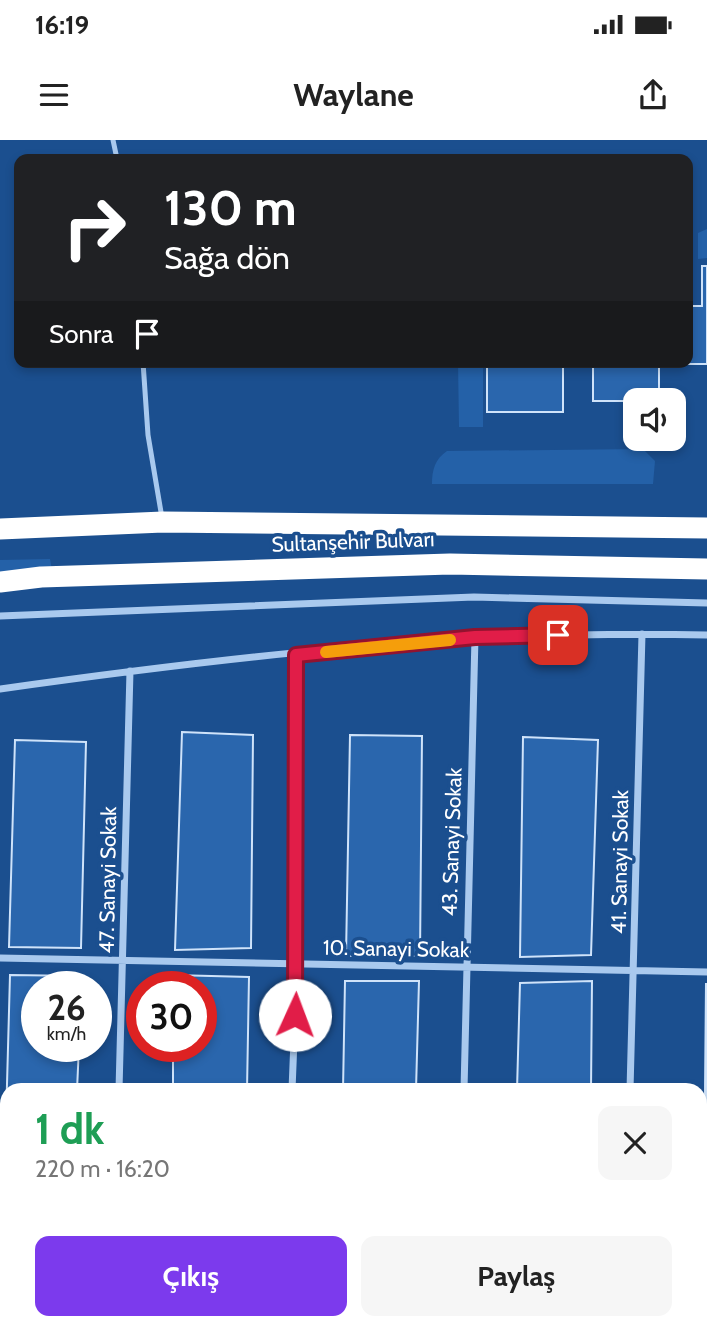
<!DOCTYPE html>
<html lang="tr">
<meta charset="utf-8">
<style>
:root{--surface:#fff;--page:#f6f6f6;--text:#222;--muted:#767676;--accent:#7c3aed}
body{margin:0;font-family:Cabin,sans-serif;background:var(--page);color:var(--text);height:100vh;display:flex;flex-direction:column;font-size:26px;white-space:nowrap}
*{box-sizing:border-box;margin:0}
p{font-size:23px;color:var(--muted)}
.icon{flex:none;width:38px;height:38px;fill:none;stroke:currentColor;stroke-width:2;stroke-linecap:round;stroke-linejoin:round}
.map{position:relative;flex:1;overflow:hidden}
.details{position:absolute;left:0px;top:943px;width:707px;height:247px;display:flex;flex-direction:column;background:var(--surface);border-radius:21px 21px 0 0;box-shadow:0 4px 10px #0003}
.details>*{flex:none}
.hud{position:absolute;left:14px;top:14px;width:679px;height:214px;border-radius:14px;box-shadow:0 4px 10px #0003;background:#202124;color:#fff;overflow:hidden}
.fabs{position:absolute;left:623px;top:248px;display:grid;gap:14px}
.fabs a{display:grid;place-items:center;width:63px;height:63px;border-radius:14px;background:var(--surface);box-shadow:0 4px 10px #0003;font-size:35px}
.speed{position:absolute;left:21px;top:831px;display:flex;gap:14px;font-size:35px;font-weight:700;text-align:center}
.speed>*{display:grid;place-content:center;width:91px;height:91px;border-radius:50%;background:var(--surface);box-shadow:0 4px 10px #0003;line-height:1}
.speed small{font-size:18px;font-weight:400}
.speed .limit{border:10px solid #d22;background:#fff;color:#111}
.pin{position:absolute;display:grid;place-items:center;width:60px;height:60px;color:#fff;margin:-30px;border-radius:14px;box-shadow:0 4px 10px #0006}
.me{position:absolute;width:77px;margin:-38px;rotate:2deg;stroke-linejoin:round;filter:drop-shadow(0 0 5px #0008)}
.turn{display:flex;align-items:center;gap:24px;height:147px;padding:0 35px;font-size:32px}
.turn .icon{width:91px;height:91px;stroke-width:2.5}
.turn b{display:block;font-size:49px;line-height:60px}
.then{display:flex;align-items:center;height:66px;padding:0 35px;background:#0003;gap:14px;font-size:26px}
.round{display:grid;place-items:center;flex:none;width:74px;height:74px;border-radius:14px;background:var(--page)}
.head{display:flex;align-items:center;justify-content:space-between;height:119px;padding:0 35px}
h1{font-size:42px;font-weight:700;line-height:52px;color:#1e9e55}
.cta{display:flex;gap:14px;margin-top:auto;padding:14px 35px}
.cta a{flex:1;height:80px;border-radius:14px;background:var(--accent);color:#fff;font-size:28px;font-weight:700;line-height:80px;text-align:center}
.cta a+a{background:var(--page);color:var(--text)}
.status{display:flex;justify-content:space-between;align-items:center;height:49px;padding:0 35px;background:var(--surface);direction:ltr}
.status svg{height:19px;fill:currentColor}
header{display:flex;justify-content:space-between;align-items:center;height:91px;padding:0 35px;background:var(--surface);font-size:32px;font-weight:700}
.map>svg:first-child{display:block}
</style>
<div class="status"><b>16:19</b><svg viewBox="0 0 49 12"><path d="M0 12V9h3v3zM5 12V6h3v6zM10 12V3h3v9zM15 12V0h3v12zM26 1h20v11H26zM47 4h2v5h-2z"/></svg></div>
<header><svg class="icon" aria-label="menu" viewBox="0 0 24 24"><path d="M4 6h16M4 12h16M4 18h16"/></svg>Waylane<svg class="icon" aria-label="share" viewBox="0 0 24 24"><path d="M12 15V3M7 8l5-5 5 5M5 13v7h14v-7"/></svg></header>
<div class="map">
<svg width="707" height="1189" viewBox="0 0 707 1189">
<rect width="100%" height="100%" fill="#1b4f8f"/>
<path fill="#2461a8" d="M 707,89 L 707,118 L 698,119 L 698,93 Z
M 458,222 L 483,222 L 483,287 L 459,287 Z
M 643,309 L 655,321 L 653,344 L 432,344 C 432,330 435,319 447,311 Z
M 50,419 L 52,430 L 0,435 L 0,420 Z"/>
<path fill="#2a66ad" stroke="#cfe3fa" stroke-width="2" d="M 702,126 L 707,126 L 707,224 L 659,224 L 659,261 L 593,261 L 593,222 L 688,222 L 688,166 L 702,166 Z
M 487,222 L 563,222 L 563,272 L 487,272 Z
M 182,592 L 253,595 L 251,808 L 175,810 Z
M 350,595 L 422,596 L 420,816 L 346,816 Z
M 523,597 L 598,600 L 591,815 L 520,817 Z
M 15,600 L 86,602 L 81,808 L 9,807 Z
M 10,835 L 82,836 L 81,847 L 37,847 L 37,906 L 79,906 L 77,950 L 7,950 L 7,1053 L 4,1053 Z
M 173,835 L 249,837 L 247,950 L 173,950 L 173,906 L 201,906 L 201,847 L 173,847 Z
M 345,841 L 419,841 L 416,950 L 343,950 Z
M 592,841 L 591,950 L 517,950 L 520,843 Z
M 706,844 L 707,844 L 707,1062 L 704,1062 Z
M 4,1133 L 7,1133 L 7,1183 L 74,1183 L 74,1189 L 3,1189 Z
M 703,1151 L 707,1151 L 707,1189 L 703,1189 Z
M 174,1183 L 245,1183 L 245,1189 L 174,1189 Z
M 340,1183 L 410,1183 L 410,1189 L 340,1189 Z
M 516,1183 L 586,1183 L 586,1189 L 516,1189 Z"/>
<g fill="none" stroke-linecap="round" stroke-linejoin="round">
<path stroke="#a9c9ee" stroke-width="5" d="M 113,0 L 117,19
M 143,222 L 148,295 L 162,378"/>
<path stroke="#a9c9ee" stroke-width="7" d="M 0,476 L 474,457 L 707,463
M 0,549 C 234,516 471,489 707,495
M 0,818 L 707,832
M 119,950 L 130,531
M 292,950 L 297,825 L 296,515
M 464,950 L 475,497
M 630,950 L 642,494
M 0,1068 L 7,1068
M 700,1083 L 707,1083
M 0,1114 L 7,1114
M 700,1119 L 707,1119
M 624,1183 L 624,1189
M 116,1189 L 116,1183
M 295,1189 L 295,1183
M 466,1189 L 466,1183"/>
<path stroke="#fff" stroke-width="21" d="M 0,389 L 163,382 L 707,388
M 0,442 L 41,437 L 450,424 L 707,429"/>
</g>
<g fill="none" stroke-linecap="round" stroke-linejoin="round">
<defs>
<path id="route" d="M 295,875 L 296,515 L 475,497 L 558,495"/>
</defs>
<use href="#route" stroke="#92132f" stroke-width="18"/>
<use href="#route" stroke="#e11d48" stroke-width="12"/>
<path stroke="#f59e0b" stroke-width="12" d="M 326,512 L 450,500"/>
</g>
<g text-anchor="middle" stroke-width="7" stroke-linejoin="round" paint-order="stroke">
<g font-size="21" fill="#fff" stroke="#1b4f8f">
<text transform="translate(353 402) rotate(-2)" y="7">Sultanşehir Bulvarı</text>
<text transform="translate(452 702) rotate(-88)" y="7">43. Sanayi Sokak</text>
<text transform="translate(620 722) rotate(-89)" y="7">41. Sanayi Sokak</text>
<text transform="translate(108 740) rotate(-89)" y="7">47. Sanayi Sokak</text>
<text transform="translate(396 809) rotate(1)" y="7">10. Sanayi Sokak</text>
</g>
</g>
</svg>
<div class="fabs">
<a><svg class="icon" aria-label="sound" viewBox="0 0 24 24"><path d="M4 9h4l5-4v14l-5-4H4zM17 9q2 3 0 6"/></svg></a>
</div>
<div class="speed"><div>26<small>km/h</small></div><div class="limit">30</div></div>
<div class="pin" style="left:558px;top:495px;background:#d93025"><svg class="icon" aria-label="arrive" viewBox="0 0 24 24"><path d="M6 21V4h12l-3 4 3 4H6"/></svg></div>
<svg class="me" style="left:295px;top:875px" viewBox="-20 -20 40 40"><circle r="19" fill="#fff"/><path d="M0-13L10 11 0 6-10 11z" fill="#e11d48"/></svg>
<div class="hud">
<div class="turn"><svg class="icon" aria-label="right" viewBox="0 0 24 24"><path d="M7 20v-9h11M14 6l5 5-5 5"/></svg><div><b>130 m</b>Sağa dön</div></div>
<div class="then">Sonra<svg class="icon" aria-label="arrive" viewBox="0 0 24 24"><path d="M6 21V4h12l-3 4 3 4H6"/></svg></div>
</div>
<section class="details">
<div class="head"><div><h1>1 dk</h1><p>220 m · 16:20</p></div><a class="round"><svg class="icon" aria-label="close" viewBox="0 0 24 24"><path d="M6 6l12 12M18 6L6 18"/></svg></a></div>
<div class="cta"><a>Çıkış</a><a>Paylaş</a></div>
</section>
</div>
